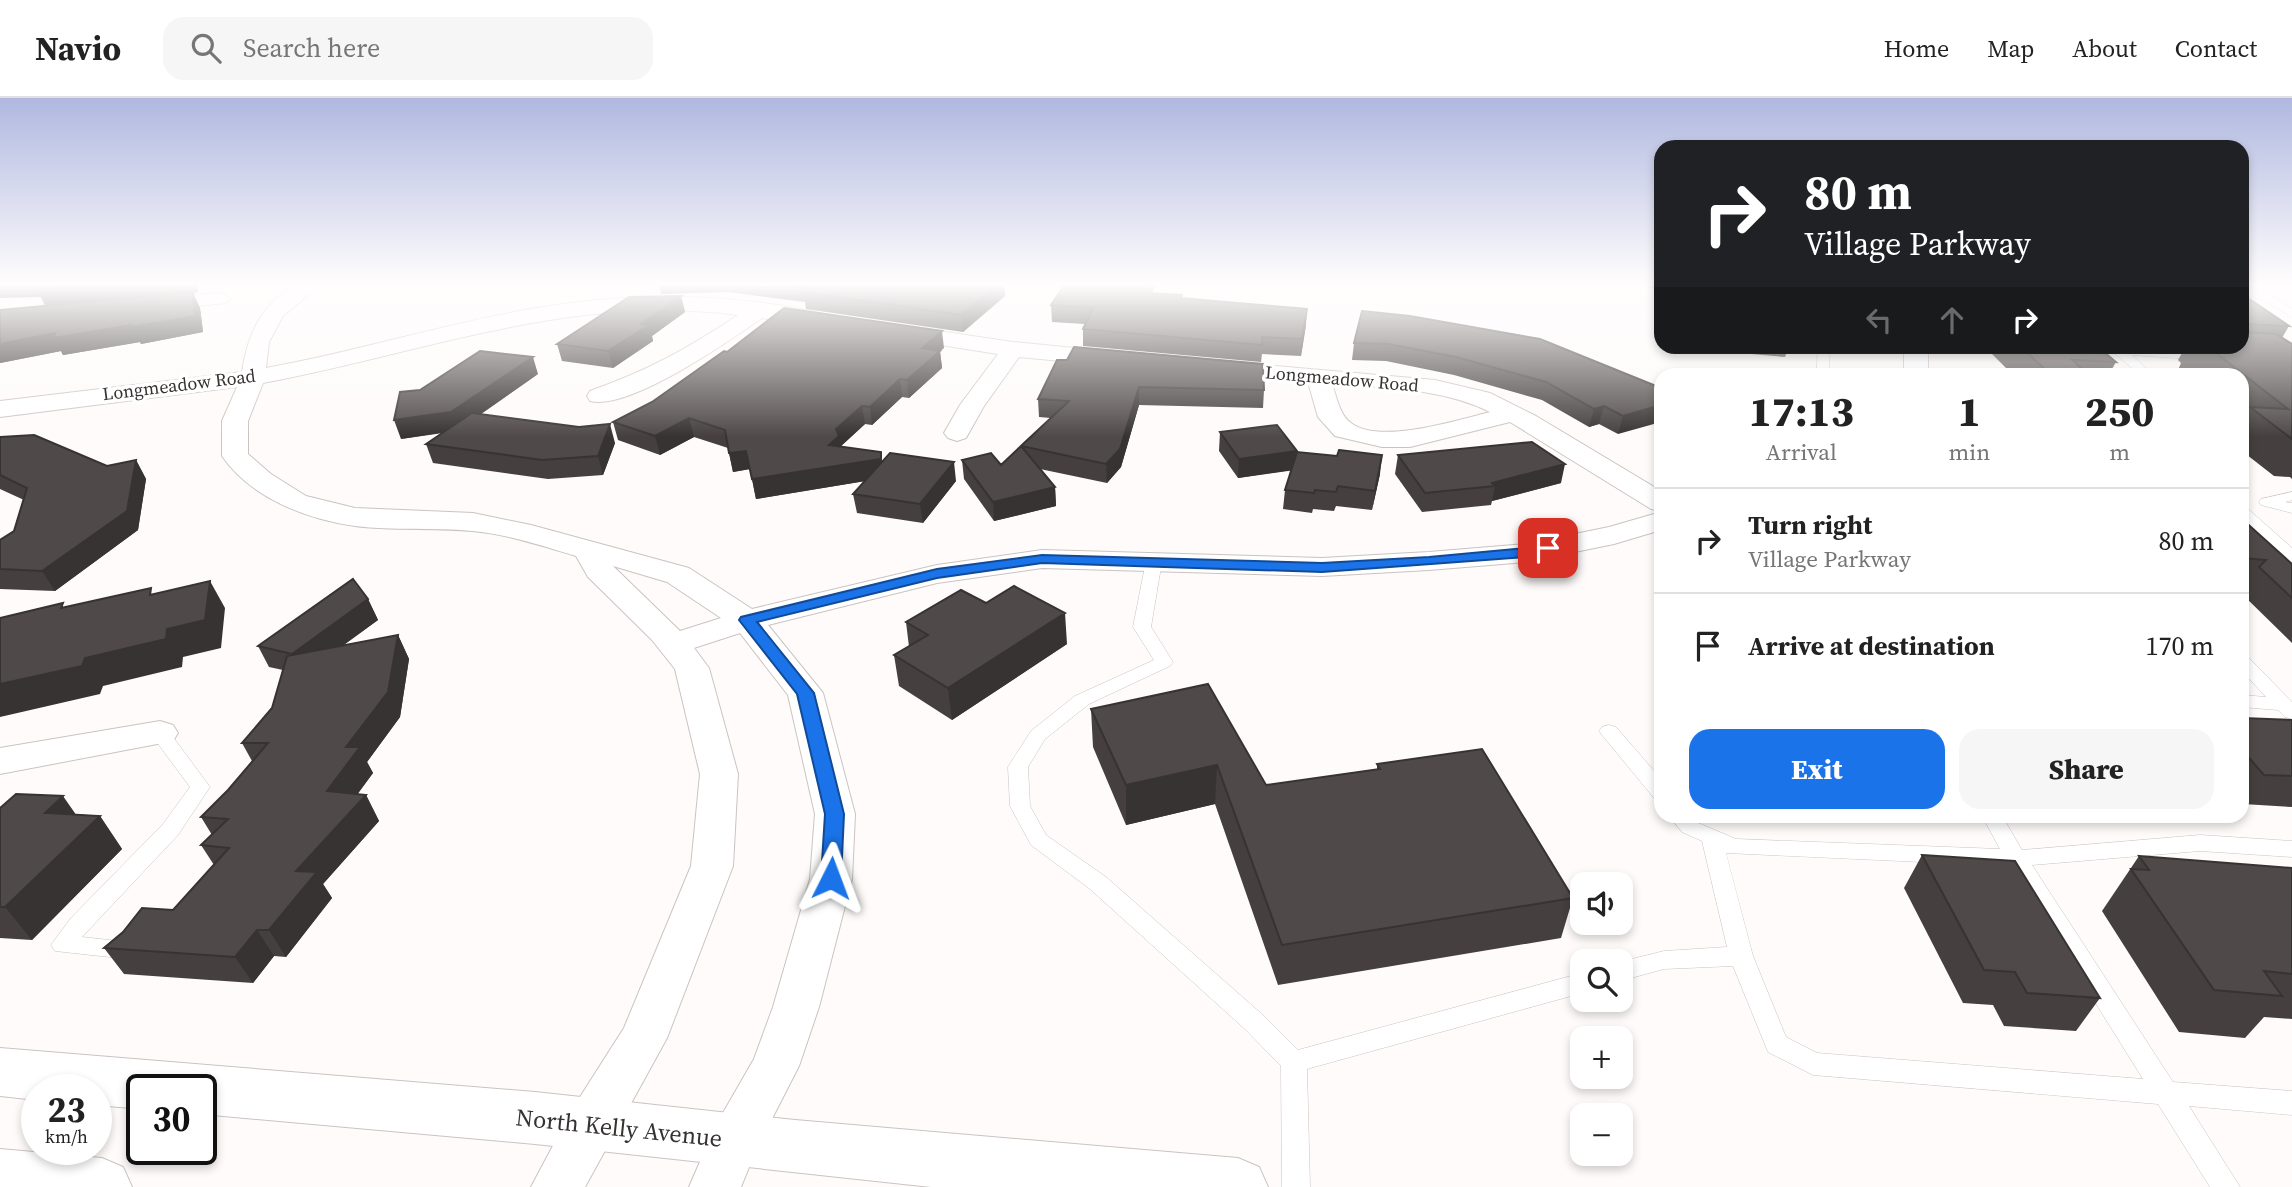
<!DOCTYPE html>
<meta charset="utf-8">
<style>
:root{--surface:#fff;--page:#f6f6f6;--text:#222;--muted:#767676;--line:#e0e0e0;--accent:#1a73e8}
body{margin:0;font-family:"Source Serif 4",serif;background:var(--page);color:var(--text);height:100vh;display:flex;flex-direction:column;font-size:26px;white-space:nowrap}
*{box-sizing:border-box;margin:0}
p{font-size:23px;color:var(--muted)}
.icon{flex:none;width:38px;height:38px;fill:none;stroke:currentColor;stroke-width:2;stroke-linecap:round;stroke-linejoin:round}
.map{position:relative;flex:1;overflow:hidden}
.panel{position:absolute;left:1654px;top:270px;width:595px;height:455px;display:flex;flex-direction:column;background:var(--surface);border-radius:21px;box-shadow:0 4px 10px #0003}
.panel>*{flex:none}
.guide{position:absolute;left:1654px;top:42px;width:595px;height:214px;border-radius:21px;box-shadow:0 4px 10px #0003;background:#202124;color:#fff;overflow:hidden}
.controls{position:absolute;left:1570px;top:774px;display:grid;gap:14px}
.controls a{display:grid;place-items:center;width:63px;height:63px;border-radius:14px;background:var(--surface);box-shadow:0 4px 10px #0003;font-size:35px}
.speed{position:absolute;left:21px;top:976px;display:flex;gap:14px;font-size:35px;font-weight:700;text-align:center}
.speed>*{display:grid;place-content:center;width:91px;height:91px;border-radius:50%;background:var(--surface);box-shadow:0 4px 10px #0003;line-height:1}
.speed small{font-size:18px;font-weight:400}
.speed .limit{border:4px solid #111;border-radius:10px;background:#fff;color:#111}
.pin{position:absolute;display:grid;place-items:center;width:60px;height:60px;color:#fff;margin:-30px;border-radius:14px;box-shadow:0 4px 10px #0006}
.me{position:absolute;width:77px;margin:-38px;rotate:3deg;stroke-linejoin:round;filter:drop-shadow(0 0 5px #0008)}
.turn{display:flex;align-items:center;gap:24px;height:147px;padding:0 35px;font-size:32px}
.turn .icon{width:91px;height:91px;stroke-width:2.5}
.turn b{display:block;font-size:49px;line-height:60px}
.lanes{display:flex;align-items:center;height:66px;padding:0 35px;background:#0003;justify-content:center;gap:35px;direction:ltr}
.lanes .off{opacity:.35}
.eta{display:flex;justify-content:space-evenly;align-items:center;height:119px;text-align:center}
.eta b{font-size:42px;font-weight:800;line-height:49px}
.action{display:flex;gap:14px;margin-top:auto;padding:14px 35px}
.action a{flex:1;height:80px;border-radius:21px;background:var(--accent);color:#fff;font-size:28px;font-weight:800;line-height:80px;text-align:center}
.action a+a{background:var(--page);color:var(--text)}
ul{padding:0;list-style:none}
li{display:flex;align-items:center;gap:21px;height:105px;padding:0 35px;border-top:2px solid var(--line)}
li div{flex:1}
li b{display:block;font-size:26px}
li em{font-style:normal}
header{display:flex;align-items:center;gap:42px;box-sizing:border-box;height:98px;padding:0 35px;background:var(--surface);border-bottom:2px solid var(--line)}
header strong{font-size:33px}
nav{display:flex;gap:38px;margin-inline-start:auto;font-size:24px}
.search{width:490px;height:63px;background:var(--page);display:flex;align-items:center;gap:18px;box-sizing:border-box;padding:0 24px;border-radius:21px;color:var(--muted);font-size:26px}
.map>svg:first-child{display:block}
</style>
<header>
<strong>Navio</strong>
<div class="search"><svg class="icon" aria-label="search" viewBox="0 0 24 24"><circle cx="10" cy="10" r="6"/><path d="M15 15l6 6"/></svg>Search here</div>
<nav><a>Home</a><a>Map</a><a>About</a><a>Contact</a></nav>
</header>
<div class="map">
<svg width="2292" height="1089" viewBox="0 0 2292 1089">
<rect width="100%" height="100%" fill="#fefbfa"/>
<g fill="none" stroke-linecap="round" stroke-linejoin="round">
<defs>
<path id="service" d="M 2242,190 L 2269,196 L 2292,211 L 2292,219 L 2261,201 L 2242,196 Z
M 1818,248 L 1830,248 L 1829,271 L 1834,276 L 1820,276 L 1817,273 Z
M 2113,248 L 2205,254 L 2211,258 L 2205,262 L 2132,257 L 2152,276 L 2139,276 L 2113,254 Z
M 2292,394 L 2292,402 L 2285,404 L 2292,405 L 2292,415 L 2261,407 L 2259,404 L 2261,401 Z
M 2242,408 L 2247,410 L 2292,450 L 2292,464 L 2286,462 L 2242,421 Z
M 1154,458 L 1162,463 L 1151,529 L 1173,564 L 1170,568 L 1089,606 L 1045,641 L 1028,669 L 1030,708 L 1046,737 L 1106,779 L 1264,918 L 1298,952 L 1582,875 L 1582,895 L 1307,971 L 1310,1089 L 1282,1089 L 1281,968 L 1246,932 L 1090,791 L 1031,747 L 1010,708 L 1008,669 L 1031,633 L 1075,598 L 1154,562 L 1133,529 L 1146,463 Z
M 2242,558 L 2248,559 L 2292,604 L 2292,621 L 2285,619 L 2278,612 L 2242,609 L 2242,597 L 2266,599 L 2242,573 Z
M 1609,627 L 1616,629 L 1661,681 L 1661,702 L 1654,700 L 1602,637 L 1599,633 L 1602,629 Z
M 160,629 L 167,631 L 210,689 L 178,737 L 82,839 L 136,845 L 140,852 L 136,859 L 128,861 L 55,853 L 51,847 L 71,820 L 163,726 L 190,689 L 150,635 L 153,631 Z
M 1669,718 L 1691,718 L 1696,724 L 1736,741 L 2000,751 L 1982,718 L 2002,718 L 2022,752 L 2200,737 L 2292,743 L 2292,759 L 2200,753 L 2032,767 L 2173,984 L 2292,993 L 2292,1017 L 2189,1008 L 2240,1089 L 2210,1089 L 2158,1006 L 1813,977 L 1768,954 L 1733,868 L 1664,871 L 1620,883 L 1620,864 L 1664,853 L 1727,849 L 1702,743 L 1682,734 ZM 1726,755 L 2010,768 L 2143,981 L 1817,955 L 1786,939 L 1753,858 Z"/>
<path id="minor" d="M 296,186 L 321,186 L 283,218 L 269,244 L 266,270 C 357,254 446,225 537,210 C 631,194 734,194 828,217 L 831,222 L 828,227 L 820,229 L 762,220 C 729,243 629,313 590,303 L 587,298 L 590,293 C 649,272 687,251 738,217 C 572,195 423,255 263,285 L 248,323 L 248,356 L 271,376 L 306,398 L 355,410 L 473,415 L 531,427 L 689,470 L 752,511 L 937,467 L 1042,452 L 1322,460 L 1429,454 L 1526,446 L 1609,429 L 1661,414 L 1661,432 L 1614,446 L 1526,464 L 1429,472 L 1322,478 L 1042,470 L 937,485 L 768,527 L 823,595 L 855,716 L 852,781 L 819,909 L 799,968 L 756,1052 L 741,1089 L 689,1089 L 716,1027 L 754,961 L 773,909 L 810,781 L 815,716 L 788,597 L 740,535 L 694,550 L 709,570 L 738,676 L 733,768 L 667,940 L 585,1089 L 531,1089 L 573,1010 L 624,930 L 691,768 L 700,676 L 675,571 L 652,542 L 588,479 L 576,458 C 542,448 507,436 472,433 C 433,429 393,433 355,428 C 306,421 251,400 222,358 L 222,323 L 237,289 L 0,319 L 0,303 L 242,274 C 248,235 261,207 296,186 ZM 613,468 L 667,484 L 721,520 L 680,533 Z
M 219,195 L 226,197 L 230,201 L 226,205 L 152,213 L 144,212 L 141,207 L 144,202 L 152,201 Z
M 898,227 L 1013,244 L 1115,254 L 1123,256 L 1127,261 L 1123,266 L 1115,268 L 1019,259 L 984,308 L 966,340 L 957,343 L 948,340 L 944,335 L 960,307 L 998,256 L 890,239 L 887,234 L 890,229 Z
M 1899,248 L 1923,248 L 1928,255 L 1928,276 L 1904,276 L 1904,256 Z
M 1218,263 L 1435,282 L 1490,295 L 1536,318 L 1661,393 L 1661,413 L 1651,411 L 1510,324 L 1410,349 L 1382,349 L 1335,338 L 1318,319 L 1308,284 L 1210,275 L 1206,270 L 1210,265 ZM 1332,286 C 1385,290 1442,290 1490,314 C 1458,322 1379,347 1351,325 C 1339,316 1337,299 1332,286 Z
M 160,623 L 173,627 L 178,635 L 173,643 L 0,676 L 0,650 Z"/>
<path id="tertiary" d="M 0,950 L 535,994 L 795,1022 L 1238,1060 L 1259,1069 L 1268,1089 L 931,1089 L 535,1046 L 201,1016 L 201,992 L 142,992 L 142,1011 L 96,1007 L 96,992 L 37,992 L 37,1002 L 0,998 Z
M 0,1051 L 102,1060 L 123,1069 L 132,1089 L 0,1089 Z"/>
</defs>
<use href="#service" stroke="#cbc3c0" stroke-width="1"/>
<use href="#minor" stroke="#cbc3c0" stroke-width="2"/>
<use href="#tertiary" stroke="#cbc3c0" stroke-width="2"/>
<use href="#service" fill="#fff" fill-rule="evenodd"/>
<use href="#minor" fill="#fff" fill-rule="evenodd"/>
<use href="#tertiary" fill="#fff" fill-rule="evenodd"/>
</g>
<path fill="#453f3f" d="M 0,186 L 198,186 L 198,194 L 193,195 L 200,210 L 203,234 L 141,246 L 140,244 L 63,257 L 61,253 L 0,265 L 0,212 L 150,198 L 45,207 L 41,199 L 0,200 Z
M 658,186 L 1004,186 L 1005,198 L 963,234 L 806,211 L 805,204 L 728,194 L 661,196 Z
M 1648,186 L 1661,186 L 1661,213 L 1654,190 L 1649,190 Z
M 1154,195 L 1306,227 L 1301,258 L 1262,256 L 1261,264 L 1083,248 L 1083,231 L 1085,226 L 1052,224 L 1051,207 Z
M 2242,196 L 2289,228 L 2282,240 L 2292,246 L 2292,381 L 2290,379 L 2274,378 L 2242,353 L 2242,276 L 2184,276 L 2178,272 L 2181,265 L 2178,262 L 2185,250 L 2164,248 L 2242,248 Z
M 681,198 L 685,214 L 652,238 L 653,243 L 613,270 L 562,263 L 557,246 Z
M 1362,213 L 1661,290 L 1618,336 L 1599,326 L 1589,329 L 1542,302 L 1454,277 L 1386,263 L 1352,262 L 1354,245 Z
M 1716,248 L 1789,248 L 1785,259 L 1717,253 Z
M 1984,248 L 2097,248 L 2116,264 L 2109,276 L 2012,276 Z
M 944,250 L 940,253 L 942,270 L 909,300 L 902,299 L 872,327 L 865,326 L 840,349 L 883,364 L 956,383 L 923,425 L 857,415 L 853,396 L 865,383 L 756,401 L 750,371 L 733,374 L 728,350 L 694,339 L 660,357 L 618,342 L 613,324 Z
M 1057,262 L 1264,292 L 1263,310 L 1139,307 L 1121,369 L 1107,385 L 1040,371 L 1055,389 L 1056,408 L 994,423 L 964,381 L 962,362 L 1001,367 L 1051,320 L 1039,319 L 1038,301 Z
M 538,276 L 481,316 L 615,345 L 603,377 L 548,381 L 433,365 L 426,346 L 443,335 L 401,341 Z
M 1220,334 L 1296,356 L 1380,376 L 1372,412 L 1336,408 L 1334,413 L 1313,411 L 1312,415 L 1283,411 L 1285,392 L 1291,372 L 1238,380 L 1219,353 Z
M 0,339 L 107,368 L 136,362 L 146,381 L 138,432 L 55,493 L 0,491 L 0,442 L 14,433 L 24,402 L 0,391 Z
M 1398,357 L 1561,385 L 1492,403 L 1491,407 L 1422,414 L 1395,376 Z
M 2242,421 L 2292,466 L 2292,545 L 2242,496 L 2247,488 L 2242,488 Z
M 368,501 L 378,522 L 343,547 L 398,537 L 409,561 L 400,619 L 367,664 L 373,675 L 357,696 L 366,697 L 379,723 L 323,786 L 332,800 L 286,859 L 274,858 L 253,885 L 124,876 L 104,850 L 173,812 L 214,767 L 201,747 L 212,737 L 201,719 L 228,692 L 252,663 L 242,645 L 272,610 L 283,572 L 269,569 L 258,548 Z
M 986,505 L 1067,546 L 952,622 L 899,588 L 894,557 L 909,549 L 906,524 Z
M 1091,611 L 1266,687 L 1377,671 L 1377,666 L 1573,800 L 1561,840 L 1278,887 L 1215,706 L 1126,727 L 1093,649 Z
M 2242,620 L 2292,622 L 2292,709 L 2243,706 L 2242,704 Z
M 0,710 L 100,718 L 122,751 L 32,842 L 0,840 Z
M 1922,757 L 2100,900 L 2076,933 L 2004,928 L 1993,907 L 1963,905 L 1904,790 Z
M 2139,758 L 2292,770 L 2292,921 L 2264,919 L 2245,940 L 2179,934 L 2102,813 Z"/>
<path fill="#383333" d="M 100,186 L 198,186 L 198,194 L 193,195 L 200,210 L 203,234 L 141,246 L 140,244 L 63,257 L 61,253 L 0,265 L 0,246 L 193,195 L 45,207 L 37,191 Z
M 999,186 L 1004,186 L 1005,198 L 963,234 L 961,217 Z
M 681,198 L 685,214 L 652,238 L 653,243 L 613,270 L 608,253 L 641,226 Z
M 1307,211 L 1306,227 L 1301,258 L 1302,241 Z
M 942,233 L 944,250 L 940,253 L 942,270 L 909,300 L 907,282 L 922,250 Z
M 533,259 L 538,276 L 458,332 L 401,341 L 394,322 Z
M 900,281 L 902,299 L 872,327 L 870,309 Z
M 1139,289 L 1139,307 L 1121,369 L 1107,385 L 1106,366 Z
M 1661,294 L 1661,324 L 1618,336 L 1623,318 L 1656,296 Z
M 862,308 L 865,326 L 840,349 L 829,347 L 836,331 Z
M 1604,308 L 1599,326 L 1589,329 L 1594,311 Z
M 689,320 L 694,339 L 660,357 L 655,338 Z
M 610,326 L 615,345 L 603,377 L 598,358 Z
M 746,353 L 750,371 L 733,374 L 729,355 Z
M 1297,353 L 1295,372 L 1238,380 L 1239,361 Z
M 881,354 L 884,380 L 756,401 L 752,381 Z
M 1382,357 L 1380,376 L 1372,412 L 1375,393 Z
M 136,362 L 146,381 L 138,432 L 55,493 L 42,473 Z
M 954,364 L 956,383 L 923,425 L 920,406 Z
M 1565,366 L 1561,385 L 1492,403 L 1495,388 L 1492,385 Z
M 1055,389 L 1056,408 L 994,423 L 993,404 Z
M 210,483 L 225,510 L 221,550 L 183,559 L 182,569 L 103,588 L 100,596 L 0,619 L 0,586 L 85,560 L 167,531 Z
M 368,501 L 378,522 L 303,577 L 292,556 Z
M 1065,515 L 1067,546 L 952,622 L 948,590 Z
M 398,537 L 409,561 L 400,619 L 367,664 L 373,675 L 341,719 L 327,693 L 346,649 Z
M 1217,667 L 1215,706 L 1126,727 L 1126,687 Z
M 366,697 L 379,723 L 323,786 L 332,800 L 286,859 L 269,832 L 296,773 Z
M 63,698 L 86,731 L 45,715 Z
M 100,718 L 122,751 L 32,842 L 5,809 Z
M 257,832 L 274,858 L 253,885 L 235,859 Z"/>
<path fill="#504949" stroke="#383333" stroke-width="2" d="M 46,186 L 100,186 L 37,191 Z
M 788,186 L 999,186 L 961,217 L 803,194 L 810,189 Z
M 1065,186 L 1135,186 L 1154,187 L 1151,195 L 1182,197 L 1181,200 L 1307,211 L 1302,241 L 1262,239 L 1262,247 L 1083,231 L 1093,210 L 1051,207 Z
M 193,194 L 195,218 L 132,229 L 132,227 L 54,240 L 55,235 L 0,246 L 0,212 Z
M 2242,196 L 2289,228 L 2247,226 L 2251,228 L 2242,228 Z
M 681,198 L 641,226 L 649,227 L 608,253 L 557,246 L 629,199 Z
M 784,210 L 942,233 L 922,250 L 940,253 L 907,282 L 900,281 L 870,309 L 862,308 L 836,331 L 839,338 L 829,347 L 881,354 L 881,361 L 752,381 L 746,353 L 729,355 L 725,332 L 689,320 L 655,338 L 613,324 L 652,304 L 724,253 L 727,254 Z
M 1362,213 L 1410,218 L 1540,241 L 1661,290 L 1661,294 L 1656,296 L 1661,298 L 1661,307 L 1623,318 L 1604,308 L 1594,311 L 1546,284 L 1456,259 L 1388,246 L 1354,245 Z
M 2242,234 L 2276,236 L 2292,246 L 2292,341 L 2250,309 L 2288,311 L 2207,248 L 2242,248 Z
M 2020,248 L 2097,248 L 2116,264 L 2072,262 L 2088,276 L 2050,276 Z
M 1074,249 L 1263,266 L 1264,292 L 1139,289 L 1120,351 L 1106,366 L 1021,348 L 1069,303 L 1038,301 L 1057,262 L 1067,262 Z
M 480,253 L 533,259 L 451,314 L 394,322 L 400,294 L 420,292 Z
M 472,315 L 579,329 L 610,326 L 598,358 L 542,362 L 426,346 Z
M 1277,327 L 1297,353 L 1239,361 L 1220,334 Z
M 34,337 L 107,368 L 136,362 L 127,413 L 42,473 L 0,471 L 0,442 L 14,433 L 27,390 L 0,377 L 0,339 Z
M 1532,344 L 1565,366 L 1492,385 L 1495,388 L 1425,395 L 1398,357 Z
M 1021,348 L 1055,389 L 993,404 L 962,362 L 991,355 L 1001,367 Z
M 1339,352 L 1382,357 L 1375,393 L 1338,388 L 1336,394 L 1315,392 L 1314,395 L 1285,392 L 1297,354 L 1337,358 Z
M 890,355 L 954,364 L 920,406 L 853,396 Z
M 2242,421 L 2292,466 L 2292,500 L 2259,469 L 2266,462 L 2242,460 Z
M 353,481 L 368,501 L 292,556 L 258,548 Z
M 210,483 L 205,522 L 167,531 L 166,541 L 85,560 L 82,568 L 0,586 L 0,520 L 63,505 L 61,510 L 151,490 L 150,497 Z
M 1014,488 L 1065,515 L 948,590 L 894,557 L 928,537 L 906,524 L 961,492 L 986,505 Z
M 398,537 L 388,594 L 346,649 L 360,649 L 327,693 L 366,697 L 296,773 L 317,774 L 269,832 L 257,832 L 235,859 L 104,850 L 123,834 L 142,810 L 173,812 L 229,750 L 201,747 L 228,721 L 201,719 L 228,692 L 268,645 L 242,645 L 272,610 L 287,558 Z
M 1208,586 L 1266,687 L 1380,671 L 1377,666 L 1482,651 L 1573,800 L 1282,847 L 1217,667 L 1126,687 L 1091,611 Z
M 2242,620 L 2292,622 L 2292,678 L 2264,677 L 2242,652 Z
M 16,696 L 63,698 L 45,715 L 100,718 L 5,809 L 0,809 L 0,710 Z
M 1922,757 L 2015,763 L 2100,900 L 2027,895 L 2015,874 L 1984,872 Z
M 2139,758 L 2292,770 L 2292,876 L 2264,873 L 2282,898 L 2214,892 L 2131,771 L 2149,772 Z"/>
<linearGradient id="sky" x2="0" y2="1"><stop stop-color="#b0b8e0"/><stop offset="0.55" stop-color="#fffdfd"/><stop offset="1" stop-color="#fffdfd" stop-opacity="0"/></linearGradient>
<rect width="2292" height="339" fill="url(#sky)"/>
<path fill="#1a73e8" stroke="#114b97" stroke-width="2" d="M 1548,446 L 1553,447 L 1553,453 L 1526,459 L 1322,474 L 1042,465 L 937,480 L 757,524 L 814,595 L 844,716 L 841,780 L 838,786 L 831,788 L 824,786 L 821,780 L 825,716 L 797,596 L 739,522 L 741,519 L 937,471 L 1042,457 L 1322,465 L 1429,459 L 1526,450 Z"/>
<g text-anchor="middle" stroke-width="7" stroke-linejoin="round" paint-order="stroke">
<g font-size="18" fill="#353231" stroke="#fff">
<text transform="translate(1342 281) rotate(5)" y="6">Longmeadow Road</text>
<text transform="translate(179 287) rotate(-7)" y="6">Longmeadow Road</text>
</g>
<g font-size="24" fill="#353231" stroke="#fff">
<text transform="translate(619 1030) rotate(6)" y="8">North Kelly Avenue</text>
</g>
</g>
</svg>
<div class="controls">
<a><svg class="icon" aria-label="sound" viewBox="0 0 24 24"><path d="M4 9h4l5-4v14l-5-4H4zM17 9q2 3 0 6"/></svg></a>
<a><svg class="icon" aria-label="search" viewBox="0 0 24 24"><circle cx="10" cy="10" r="6"/><path d="M15 15l6 6"/></svg></a>
<a>+</a>
<a>−</a>
</div>
<div class="speed"><div>23<small>km/h</small></div><div class="limit">30</div></div>
<div class="pin" style="left:1548px;top:450px;background:#d93025"><svg class="icon" aria-label="arrive" viewBox="0 0 24 24"><path d="M6 21V4h12l-3 4 3 4H6"/></svg></div>
<svg class="me" style="left:831px;top:780px" viewBox="-20 -20 40 40"><path d="M0-17L14 15 0 8-14 15z" fill="#1a73e8" stroke="#fff" stroke-width="4"/></svg>
<div class="guide">
<div class="turn"><svg class="icon" aria-label="right" viewBox="0 0 24 24"><path d="M7 20v-9h11M14 6l5 5-5 5"/></svg><div><b>80 m</b>Village Parkway</div></div>
<div class="lanes"><svg class="icon off" aria-label="left" viewBox="0 0 24 24"><path d="M17 20v-9H6M10 6l-5 5 5 5"/></svg><svg class="icon off" aria-label="ahead" viewBox="0 0 24 24"><path d="M12 20V5M6 11l6-6 6 6"/></svg><svg class="icon" aria-label="right" viewBox="0 0 24 24"><path d="M7 20v-9h11M14 6l5 5-5 5"/></svg></div>
</div>
<section class="panel">
<div class="eta">
<div><b>17:13</b><p>Arrival</p></div>
<div><b>1</b><p>min</p></div>
<div><b>250</b><p>m</p></div>
</div>
<ul>
<li><svg class="icon" aria-label="right" viewBox="0 0 24 24"><path d="M7 20v-9h11M14 6l5 5-5 5"/></svg><div><b>Turn right</b><p>Village Parkway</p></div><em>80 m</em></li>
<li><svg class="icon" aria-label="arrive" viewBox="0 0 24 24"><path d="M6 21V4h12l-3 4 3 4H6"/></svg><div><b>Arrive at destination</b></div><em>170 m</em></li>
</ul>
<div class="action"><a>Exit</a><a>Share</a></div>
</section>
</div>
